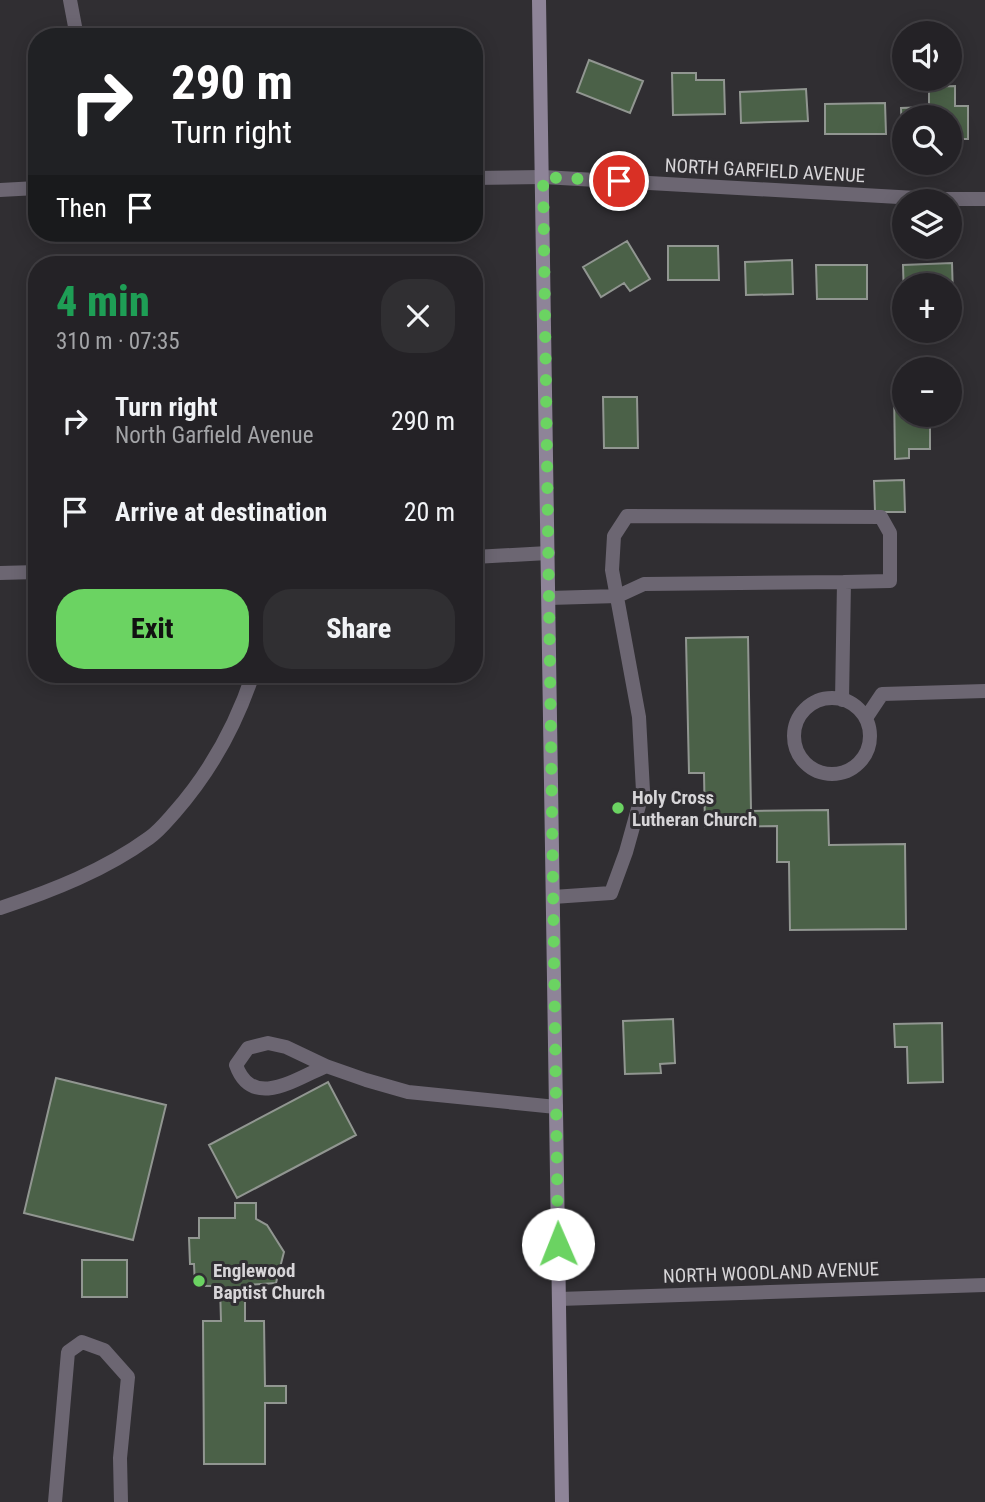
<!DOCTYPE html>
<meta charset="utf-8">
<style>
:root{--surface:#242226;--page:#302f32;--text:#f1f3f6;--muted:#a3a4a7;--line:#413f43;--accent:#6bd362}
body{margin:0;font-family:"Roboto Condensed",sans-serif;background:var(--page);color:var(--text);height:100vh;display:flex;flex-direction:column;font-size:26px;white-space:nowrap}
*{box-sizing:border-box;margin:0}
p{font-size:23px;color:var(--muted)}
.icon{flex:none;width:38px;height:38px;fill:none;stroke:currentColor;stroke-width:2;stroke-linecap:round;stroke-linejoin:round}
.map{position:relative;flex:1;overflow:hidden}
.drawer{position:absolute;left:28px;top:256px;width:455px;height:427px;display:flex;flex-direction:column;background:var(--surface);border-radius:28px;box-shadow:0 4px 18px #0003,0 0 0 2px var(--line)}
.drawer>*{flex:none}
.hud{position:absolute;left:28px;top:28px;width:455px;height:214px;border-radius:28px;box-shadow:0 4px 18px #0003,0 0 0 2px var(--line);background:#202124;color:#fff;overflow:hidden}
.fabs{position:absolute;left:892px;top:21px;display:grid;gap:14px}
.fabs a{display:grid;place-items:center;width:70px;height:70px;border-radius:50%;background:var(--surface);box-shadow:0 4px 18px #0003,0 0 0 2px var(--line);font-size:35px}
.pin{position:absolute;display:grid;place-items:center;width:60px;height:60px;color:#fff;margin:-30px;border:4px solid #fff;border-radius:50%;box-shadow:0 2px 7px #0007}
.me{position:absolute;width:77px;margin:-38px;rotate:359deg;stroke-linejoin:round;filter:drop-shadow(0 0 5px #0008)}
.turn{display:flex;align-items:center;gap:24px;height:147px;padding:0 28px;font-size:32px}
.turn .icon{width:91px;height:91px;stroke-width:2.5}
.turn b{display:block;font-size:49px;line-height:60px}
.then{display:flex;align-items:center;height:66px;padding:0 28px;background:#0003;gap:14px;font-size:26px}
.round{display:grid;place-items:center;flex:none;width:74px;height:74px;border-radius:28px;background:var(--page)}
.headline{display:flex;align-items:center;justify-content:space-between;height:119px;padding:0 28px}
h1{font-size:42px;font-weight:800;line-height:52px;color:#1e9e55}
.button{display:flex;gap:14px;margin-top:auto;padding:14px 28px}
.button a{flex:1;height:80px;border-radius:28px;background:var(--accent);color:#111;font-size:28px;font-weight:800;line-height:80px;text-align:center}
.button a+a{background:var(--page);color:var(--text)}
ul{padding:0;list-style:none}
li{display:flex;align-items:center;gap:21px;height:91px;padding:0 28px}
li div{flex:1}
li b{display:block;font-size:26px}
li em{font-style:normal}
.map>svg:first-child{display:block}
</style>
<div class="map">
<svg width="985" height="1502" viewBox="0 0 985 1502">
<rect width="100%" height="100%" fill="#302e32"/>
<path fill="#4b6148" stroke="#919691" stroke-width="2" d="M 589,60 L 643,81 L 630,113 L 577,92 Z
M 672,73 L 696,73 L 696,80 L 724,80 L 725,114 L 673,115 Z
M 955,86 L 955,106 L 968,106 L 968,139 L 950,139 L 950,117 L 905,117 L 905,140 L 902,140 L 901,108 L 929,107 L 929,87 Z
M 806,89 L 808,121 L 741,123 L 740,92 Z
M 885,103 L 886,134 L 825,134 L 825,104 Z
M 627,241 L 650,279 L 630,291 L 624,283 L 601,297 L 583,267 Z
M 668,246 L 718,246 L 719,280 L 668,280 Z
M 792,260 L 793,294 L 746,295 L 745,262 Z
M 952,263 L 953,297 L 950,298 L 950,285 L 905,285 L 904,299 L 903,265 Z
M 816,265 L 867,265 L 867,299 L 817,299 Z
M 905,388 L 905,415 L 930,415 L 930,449 L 909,449 L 909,458 L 895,459 L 894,389 Z
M 603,397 L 637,397 L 638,448 L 604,448 Z
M 904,480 L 905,512 L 875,512 L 874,481 Z
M 748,637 L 751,811 L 828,810 L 829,845 L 905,844 L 906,929 L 790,930 L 789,862 L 777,862 L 777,826 L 705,827 L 704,773 L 689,773 L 686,638 Z
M 673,1019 L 675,1063 L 660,1064 L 661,1073 L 625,1074 L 623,1021 Z
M 942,1023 L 943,1082 L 908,1083 L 907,1047 L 895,1047 L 894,1024 Z
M 56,1078 L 166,1105 L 133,1240 L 24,1213 Z
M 328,1082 L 356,1135 L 237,1198 L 209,1145 Z
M 235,1203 L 256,1203 L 256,1219 L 267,1225 L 284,1252 L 276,1283 L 245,1285 L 245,1321 L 264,1321 L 265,1386 L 286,1386 L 286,1403 L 265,1403 L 265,1464 L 204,1464 L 203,1321 L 221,1321 L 220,1286 L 195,1286 L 194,1264 L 190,1264 L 189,1238 L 199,1238 L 199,1218 L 235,1218 Z
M 82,1260 L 127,1260 L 127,1297 L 82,1297 Z"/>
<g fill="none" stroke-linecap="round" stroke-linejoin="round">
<path stroke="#6c6672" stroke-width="14" d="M 549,598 L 618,596 L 644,584 L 844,582 L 842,700
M794 736a38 38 0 1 1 76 0a38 38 0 1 1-76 0Z
M 866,718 L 882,694 L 985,691
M 553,897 L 611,893 L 626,852 L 643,791 L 639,717 L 612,570 L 614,536 L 627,516 L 881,517 L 890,533 L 890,581 L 844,582
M 326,1066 C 296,1079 252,1110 236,1065 L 248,1048 L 268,1043 L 286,1047 L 326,1066 L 366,1080 L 408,1092 L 556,1107
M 55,1502 L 68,1352 L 82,1342 L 104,1350 L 128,1377 L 120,1458 L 121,1502"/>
<path stroke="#6c6672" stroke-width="14" d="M 70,0 L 77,37
M 474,178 L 543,177
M 0,190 L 37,188
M 474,557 L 548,553
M 0,573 L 37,572
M 0,908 C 52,891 105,870 149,838 C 159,831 167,821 175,812 C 211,771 236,725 253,674
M 559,1299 L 985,1285"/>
<path stroke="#6c6672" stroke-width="14" d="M 543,177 L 934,199 L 985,199"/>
<path stroke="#8e8498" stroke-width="14" d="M 539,0 L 562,1502"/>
</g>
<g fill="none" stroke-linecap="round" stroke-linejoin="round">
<path stroke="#6bd362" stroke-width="12" stroke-dasharray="0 21.6" d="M 558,1244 L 543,177 L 619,181"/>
</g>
<g fill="#6bd362" stroke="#302e32" stroke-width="2.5">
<circle cx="618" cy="808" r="7"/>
<circle cx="199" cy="1281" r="7"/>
</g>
<g text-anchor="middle" stroke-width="6" stroke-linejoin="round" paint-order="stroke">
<g font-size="19" fill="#d7d5d8" stroke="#302e32">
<text transform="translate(765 170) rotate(3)" y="7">NORTH GARFIELD AVENUE</text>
<text transform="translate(771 1272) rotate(-2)" y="7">NORTH WOODLAND AVENUE</text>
</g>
<g font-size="19" font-weight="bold" fill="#d7d5d8" stroke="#302e32" text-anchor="start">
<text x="632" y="804">Holy Cross<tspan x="632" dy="22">Lutheran Church</tspan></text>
<text x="213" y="1277">Englewood<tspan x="213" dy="22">Baptist Church</tspan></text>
</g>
</g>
</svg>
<div class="fabs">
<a><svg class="icon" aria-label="sound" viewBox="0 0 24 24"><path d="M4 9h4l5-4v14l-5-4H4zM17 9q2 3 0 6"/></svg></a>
<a><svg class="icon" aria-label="search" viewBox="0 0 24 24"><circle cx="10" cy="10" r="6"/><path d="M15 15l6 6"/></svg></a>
<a><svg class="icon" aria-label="layers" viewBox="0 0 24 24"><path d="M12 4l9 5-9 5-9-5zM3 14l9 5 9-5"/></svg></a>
<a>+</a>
<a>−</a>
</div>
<div class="pin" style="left:619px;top:181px;background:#d93025"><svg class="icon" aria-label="arrive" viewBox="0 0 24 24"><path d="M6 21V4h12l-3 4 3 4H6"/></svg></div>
<svg class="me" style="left:558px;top:1244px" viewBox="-20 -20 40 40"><circle r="19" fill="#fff"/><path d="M0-13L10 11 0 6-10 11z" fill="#6bd362"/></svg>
<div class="hud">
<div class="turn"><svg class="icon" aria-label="right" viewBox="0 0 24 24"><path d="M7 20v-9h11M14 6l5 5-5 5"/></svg><div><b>290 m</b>Turn right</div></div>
<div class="then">Then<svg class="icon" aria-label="arrive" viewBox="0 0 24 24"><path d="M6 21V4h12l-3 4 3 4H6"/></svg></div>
</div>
<section class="drawer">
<div class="headline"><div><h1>4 min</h1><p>310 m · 07:35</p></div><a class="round"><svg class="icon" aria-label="close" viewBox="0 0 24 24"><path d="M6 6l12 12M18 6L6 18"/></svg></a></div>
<ul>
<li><svg class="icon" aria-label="right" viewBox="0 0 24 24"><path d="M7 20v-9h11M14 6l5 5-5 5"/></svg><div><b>Turn right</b><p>North Garfield Avenue</p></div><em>290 m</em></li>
<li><svg class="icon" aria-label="arrive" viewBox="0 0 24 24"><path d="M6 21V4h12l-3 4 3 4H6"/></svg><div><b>Arrive at destination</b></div><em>20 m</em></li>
</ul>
<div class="button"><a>Exit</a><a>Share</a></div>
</section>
</div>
